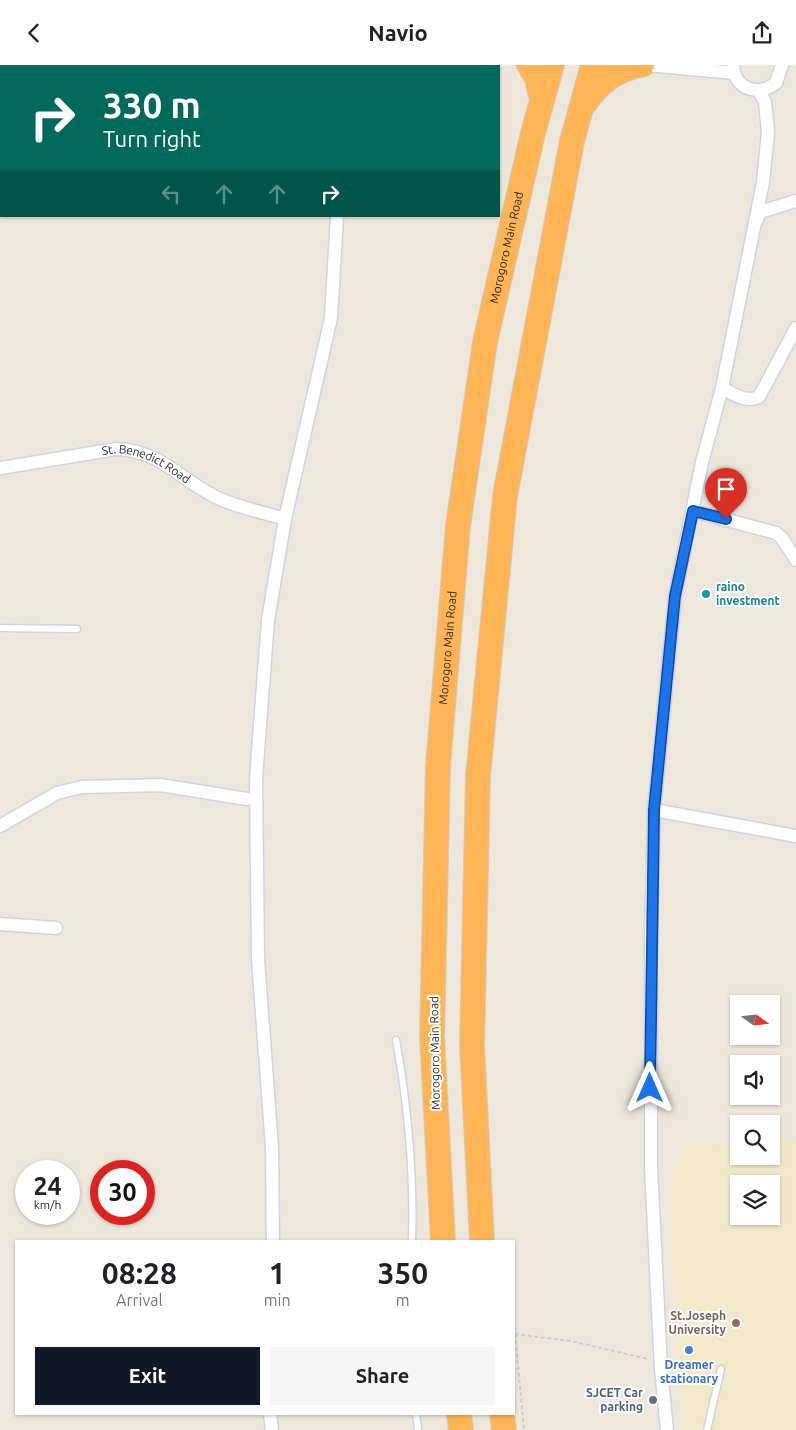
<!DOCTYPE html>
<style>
:root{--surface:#fff;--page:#f6f6f6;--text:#202124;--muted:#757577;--accent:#111827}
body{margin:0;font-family:Ubuntu,sans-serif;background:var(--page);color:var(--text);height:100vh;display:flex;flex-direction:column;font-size:19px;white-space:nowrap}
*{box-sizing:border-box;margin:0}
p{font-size:16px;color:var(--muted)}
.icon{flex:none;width:28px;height:28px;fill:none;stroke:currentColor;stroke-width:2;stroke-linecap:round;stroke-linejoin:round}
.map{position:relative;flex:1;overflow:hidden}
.panel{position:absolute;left:15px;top:1175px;width:500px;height:175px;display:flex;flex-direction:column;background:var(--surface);border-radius:0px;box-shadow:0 1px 4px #0004}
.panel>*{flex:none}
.top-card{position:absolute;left:0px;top:0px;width:500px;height:152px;box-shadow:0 1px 4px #0004;background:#00695c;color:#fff;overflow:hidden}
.needle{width:32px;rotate:105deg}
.buttons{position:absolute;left:730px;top:930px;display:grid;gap:10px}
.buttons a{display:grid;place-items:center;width:50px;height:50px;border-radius:0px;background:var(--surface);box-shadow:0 1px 4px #0004;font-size:25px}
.speed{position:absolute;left:15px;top:1095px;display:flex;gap:10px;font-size:25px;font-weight:700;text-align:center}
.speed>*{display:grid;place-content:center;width:65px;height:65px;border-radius:50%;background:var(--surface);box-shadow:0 1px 4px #0004;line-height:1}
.speed small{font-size:12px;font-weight:400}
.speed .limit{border:8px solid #d22;background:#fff;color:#111}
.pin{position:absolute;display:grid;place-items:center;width:42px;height:42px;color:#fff;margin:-51px -21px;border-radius:50% 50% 50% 0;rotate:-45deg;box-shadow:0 0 5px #0007}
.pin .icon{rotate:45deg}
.me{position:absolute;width:55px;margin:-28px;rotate:0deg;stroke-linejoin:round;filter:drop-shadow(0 0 4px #0008)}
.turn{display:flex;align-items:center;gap:18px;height:105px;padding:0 20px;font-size:22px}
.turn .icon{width:65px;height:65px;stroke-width:2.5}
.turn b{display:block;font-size:35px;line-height:42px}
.lanes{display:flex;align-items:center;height:48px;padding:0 20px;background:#0003;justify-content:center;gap:25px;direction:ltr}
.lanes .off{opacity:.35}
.eta{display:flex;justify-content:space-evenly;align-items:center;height:85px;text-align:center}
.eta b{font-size:30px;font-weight:700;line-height:35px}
.button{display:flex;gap:10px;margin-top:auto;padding:10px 20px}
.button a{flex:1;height:58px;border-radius:0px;background:var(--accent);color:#fff;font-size:20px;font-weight:700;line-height:58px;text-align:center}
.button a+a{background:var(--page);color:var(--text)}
header{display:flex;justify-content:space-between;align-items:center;height:65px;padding:0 20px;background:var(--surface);font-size:22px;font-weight:700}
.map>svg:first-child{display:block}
</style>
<header><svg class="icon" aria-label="back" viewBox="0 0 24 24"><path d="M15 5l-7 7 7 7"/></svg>Navio<svg class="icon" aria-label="share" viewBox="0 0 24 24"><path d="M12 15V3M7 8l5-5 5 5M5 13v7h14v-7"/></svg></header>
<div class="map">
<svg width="796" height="1365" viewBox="0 0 796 1365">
<rect width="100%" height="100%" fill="#eee8dc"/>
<path fill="#f1e9ca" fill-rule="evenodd" d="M 796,1074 L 796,1365 L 681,1365 L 669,1118 L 683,1081 L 739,1078 L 739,1091 L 771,1091 L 771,1076 ZM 739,1119 L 771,1119 L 771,1151 L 739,1151 Z"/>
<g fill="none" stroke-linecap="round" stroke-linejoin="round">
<defs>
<path id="lane" d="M 0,563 L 77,564
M 396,975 C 408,1041 414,1109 412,1176
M 416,1349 L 418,1365
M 707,1365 L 721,1304"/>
<g id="street">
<path d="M 647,0 L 734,8"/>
<path d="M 733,0 C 734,24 758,32 776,18 L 782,0"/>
<path d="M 370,1 L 370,0"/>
<path d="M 757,155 L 760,147 L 796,136"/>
<path d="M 722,323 C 734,329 745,338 759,332 L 796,263"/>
<path id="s1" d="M 0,403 L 116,384 C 163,386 179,415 218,433 C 239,443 263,447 285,454"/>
<path d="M 693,446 L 776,468 L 782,473 L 796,495"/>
<path d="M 654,745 L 796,771"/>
<path d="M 0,761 L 57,728 L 82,722 L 160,720 L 247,734"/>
<path d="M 0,859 L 56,863"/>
<path d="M 273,1176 L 272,1083 L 258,894 L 256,713 L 268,555 L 285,454 L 331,253 L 337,151"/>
<path d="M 270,1349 L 272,1365"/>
<path d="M 667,1365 L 661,1304 L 651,1102 L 651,872 L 654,745 L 675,531 L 702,397 L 722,323 L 763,117 L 768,67 L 765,37 L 759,26"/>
</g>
<g id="highway">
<path d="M 529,0 L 537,13 L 542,35"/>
<path d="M 585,38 C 599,17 617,4 642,0"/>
<path id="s2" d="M 443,1176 L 432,972 L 438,701 L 458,461 L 485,277 L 533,68 L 552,0"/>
<path d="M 482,1176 L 472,980 L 478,711 L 505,431 L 572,76 L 593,0"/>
<path d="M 459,1349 L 461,1365"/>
<path d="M 502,1349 L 504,1365"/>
</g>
</defs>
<use href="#lane" stroke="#d1d2e5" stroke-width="9"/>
<use href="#street" stroke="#d1d2e5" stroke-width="15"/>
<use href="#highway" stroke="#ccc" stroke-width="26"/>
<path stroke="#ccc" stroke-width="2" stroke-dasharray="4 2.5" stroke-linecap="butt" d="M 514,1256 L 524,1365
M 515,1269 L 571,1276 L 648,1294"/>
<use href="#lane" stroke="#fff" stroke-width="6"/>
<use href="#street" stroke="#fff" stroke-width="12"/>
<use href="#highway" stroke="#ffb456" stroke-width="24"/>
</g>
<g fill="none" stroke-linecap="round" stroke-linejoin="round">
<defs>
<path id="route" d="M 650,1023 L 654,745 L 675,531 L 693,446 L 726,454"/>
</defs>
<use href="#route" stroke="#114b97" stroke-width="12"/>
<use href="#route" stroke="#1a73e8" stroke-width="9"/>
</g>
<circle fill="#0f9aa8" stroke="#fff" stroke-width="2" cx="706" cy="529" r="5"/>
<circle fill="#8d6e63" stroke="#fff" stroke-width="2" cx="736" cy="1258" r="5"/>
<circle fill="#3f7fe0" stroke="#fff" stroke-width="2" cx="689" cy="1285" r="5"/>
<circle fill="#5c6f8a" stroke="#fff" stroke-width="2" cx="653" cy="1335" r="5"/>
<g text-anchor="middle" stroke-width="4" stroke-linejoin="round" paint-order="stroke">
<g font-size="12" fill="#2b2b2b" stroke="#fff">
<text dy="4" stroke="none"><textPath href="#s2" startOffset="999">Morogoro Main Road</textPath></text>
<text dy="4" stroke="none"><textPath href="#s1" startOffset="151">St. Benedict Road</textPath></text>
<text dy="4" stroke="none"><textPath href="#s2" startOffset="594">Morogoro Main Road</textPath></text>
<text transform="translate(435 988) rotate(-91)" y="4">Morogoro Main Road</text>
</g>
<g font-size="12" font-weight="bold" fill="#0d838f" stroke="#fff" text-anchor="start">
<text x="716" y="526">raino<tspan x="716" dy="14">investment</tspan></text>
</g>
<g font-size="12" font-weight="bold" fill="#785e54" stroke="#fff" text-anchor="end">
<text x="726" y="1255">St.Joseph<tspan x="726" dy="14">University</tspan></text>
</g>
<g font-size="12" font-weight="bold" fill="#366cbe" stroke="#fff">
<text x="689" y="1304">Dreamer<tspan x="689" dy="14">stationary</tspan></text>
</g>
<g font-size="12" font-weight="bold" fill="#4e5e75" stroke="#fff" text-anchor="end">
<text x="643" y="1332">SJCET Car<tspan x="643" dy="14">parking</tspan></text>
</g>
</g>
</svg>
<div class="buttons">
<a><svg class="needle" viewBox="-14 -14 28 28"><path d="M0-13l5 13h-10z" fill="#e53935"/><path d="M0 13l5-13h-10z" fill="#757577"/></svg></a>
<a><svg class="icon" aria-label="sound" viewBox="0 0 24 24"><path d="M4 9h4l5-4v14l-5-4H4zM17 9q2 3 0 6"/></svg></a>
<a><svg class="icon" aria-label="search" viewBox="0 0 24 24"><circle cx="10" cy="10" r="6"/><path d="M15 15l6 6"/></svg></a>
<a><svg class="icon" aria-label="layers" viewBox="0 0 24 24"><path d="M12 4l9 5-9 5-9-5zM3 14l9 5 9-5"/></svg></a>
</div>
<div class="speed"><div>24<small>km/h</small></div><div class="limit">30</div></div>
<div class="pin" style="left:726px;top:454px;background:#d93025"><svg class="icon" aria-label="arrive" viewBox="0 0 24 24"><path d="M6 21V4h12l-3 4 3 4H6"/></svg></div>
<svg class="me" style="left:650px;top:1023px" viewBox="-20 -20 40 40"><path d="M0-17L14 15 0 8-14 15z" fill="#1a73e8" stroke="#fff" stroke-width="4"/></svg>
<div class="top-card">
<div class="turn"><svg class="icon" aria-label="right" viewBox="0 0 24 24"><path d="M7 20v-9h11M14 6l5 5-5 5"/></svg><div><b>330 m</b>Turn right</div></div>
<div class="lanes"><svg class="icon off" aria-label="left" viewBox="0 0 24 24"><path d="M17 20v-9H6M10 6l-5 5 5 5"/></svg><svg class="icon off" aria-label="ahead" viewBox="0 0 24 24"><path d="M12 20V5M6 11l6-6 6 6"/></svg><svg class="icon off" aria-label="ahead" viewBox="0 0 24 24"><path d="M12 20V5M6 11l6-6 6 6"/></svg><svg class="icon" aria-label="right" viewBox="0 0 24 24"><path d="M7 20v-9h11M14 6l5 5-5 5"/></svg></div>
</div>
<section class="panel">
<div class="eta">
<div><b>08:28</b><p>Arrival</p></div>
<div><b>1</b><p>min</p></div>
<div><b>350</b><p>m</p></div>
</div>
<div class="button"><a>Exit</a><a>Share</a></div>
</section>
</div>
